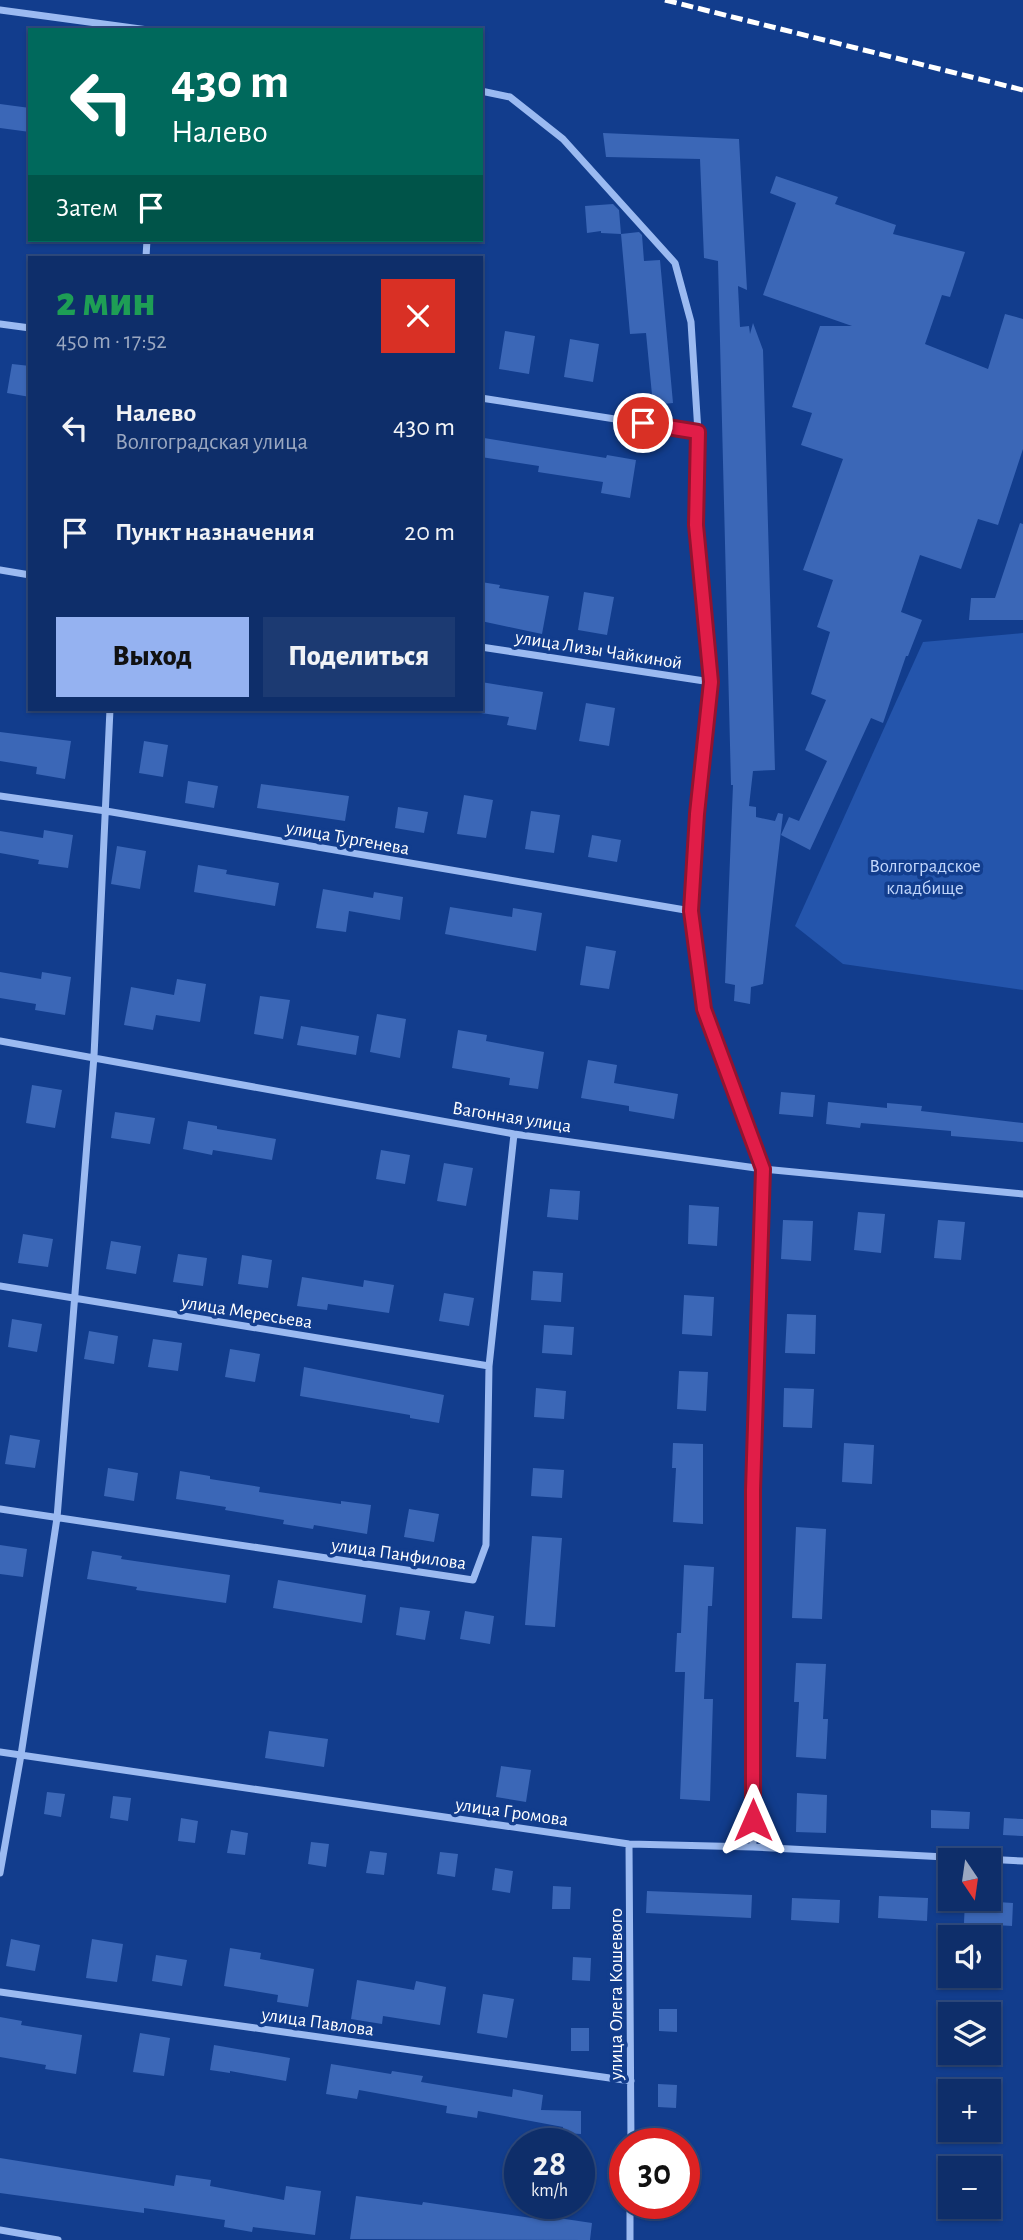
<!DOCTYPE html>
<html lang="ru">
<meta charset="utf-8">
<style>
:root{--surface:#0e2e6a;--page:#1c3a72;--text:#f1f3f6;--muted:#9ba8c1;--line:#2e4a7e;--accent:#95b2f1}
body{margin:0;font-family:"Alegreya Sans",sans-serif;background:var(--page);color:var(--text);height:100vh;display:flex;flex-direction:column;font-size:26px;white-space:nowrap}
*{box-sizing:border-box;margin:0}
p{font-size:23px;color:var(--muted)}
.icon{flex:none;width:38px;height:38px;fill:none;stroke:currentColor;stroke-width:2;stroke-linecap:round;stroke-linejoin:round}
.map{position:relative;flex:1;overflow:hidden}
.sheet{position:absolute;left:28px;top:256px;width:455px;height:455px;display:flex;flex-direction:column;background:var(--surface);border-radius:0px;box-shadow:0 2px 5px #0004,0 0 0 2px var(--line)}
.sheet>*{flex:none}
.banner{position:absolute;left:28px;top:28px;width:455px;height:214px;border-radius:0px;box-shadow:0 2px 5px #0004,0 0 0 2px var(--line);background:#00695c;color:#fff;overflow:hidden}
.needle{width:46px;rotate:167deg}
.buttons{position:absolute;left:938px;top:1848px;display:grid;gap:14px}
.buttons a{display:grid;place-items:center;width:63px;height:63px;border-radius:0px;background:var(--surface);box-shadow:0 2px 5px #0004,0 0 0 2px var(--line);font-size:35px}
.speed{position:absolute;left:504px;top:2128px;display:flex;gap:14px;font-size:35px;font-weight:700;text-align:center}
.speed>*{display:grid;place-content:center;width:91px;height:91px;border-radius:50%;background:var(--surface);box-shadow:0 2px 5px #0004,0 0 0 2px var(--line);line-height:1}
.speed small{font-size:18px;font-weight:400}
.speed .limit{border:10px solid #d22;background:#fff;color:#111}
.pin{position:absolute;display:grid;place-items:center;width:60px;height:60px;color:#fff;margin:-30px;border:4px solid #fff;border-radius:50%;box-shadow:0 2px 7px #0007}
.me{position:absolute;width:77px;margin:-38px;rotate:0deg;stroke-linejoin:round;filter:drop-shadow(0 0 5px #0008)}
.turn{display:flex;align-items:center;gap:24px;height:147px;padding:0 28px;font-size:32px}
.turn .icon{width:91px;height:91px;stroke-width:2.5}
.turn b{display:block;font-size:49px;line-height:60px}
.then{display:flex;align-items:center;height:66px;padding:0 28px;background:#0003;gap:14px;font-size:26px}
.round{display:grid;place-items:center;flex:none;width:74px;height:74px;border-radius:0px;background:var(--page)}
.head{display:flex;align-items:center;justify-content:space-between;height:119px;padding:0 28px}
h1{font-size:42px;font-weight:800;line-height:52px;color:#1e9e55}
.action{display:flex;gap:14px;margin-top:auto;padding:14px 28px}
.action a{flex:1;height:80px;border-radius:0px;background:var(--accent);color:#111;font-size:28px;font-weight:800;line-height:80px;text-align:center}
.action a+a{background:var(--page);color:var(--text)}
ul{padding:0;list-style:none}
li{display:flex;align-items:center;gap:21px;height:105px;padding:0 28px}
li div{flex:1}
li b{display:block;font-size:26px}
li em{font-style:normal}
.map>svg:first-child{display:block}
</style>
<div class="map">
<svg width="1023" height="2240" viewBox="0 0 1023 2240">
<rect width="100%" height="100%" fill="#123d8d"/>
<path fill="#2455ac" d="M 1023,633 L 1023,990 L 843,964 L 795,926 L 923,642 Z"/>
<path fill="#3b67b7" d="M 0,104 L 30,108 L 30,132 L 0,128 Z
M 603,133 L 739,139 L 747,290 L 738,286 L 740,327 L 749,326 L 750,334 L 753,323 L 763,350 L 775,770 L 753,771 L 749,806 L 756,807 L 756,817 L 775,821 L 778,813 L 783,814 L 763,984 L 751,987 L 750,1004 L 734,1001 L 735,985 L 725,983 L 733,785 L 731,785 L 718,261 L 704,258 L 700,159 L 606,157 Z
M 776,176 L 838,197 L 835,204 L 896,225 L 893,234 L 965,252 L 950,297 L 942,295 L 925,344 L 988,369 L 1005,314 L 1023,319 L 1023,449 L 998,525 L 978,519 L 961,569 L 920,555 L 901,612 L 922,620 L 908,656 L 906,656 L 883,723 L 871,718 L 810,850 L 781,835 L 789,817 L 799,821 L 827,761 L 805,750 L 826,700 L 811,694 L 830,632 L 817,627 L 833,580 L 803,570 L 843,459 L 801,445 L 812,413 L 792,407 L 820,326 L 852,326 L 763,295 L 796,203 L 770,193 Z
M 613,204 L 619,210 L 621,234 L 601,233 L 601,231 L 587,233 L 585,206 Z
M 639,232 L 642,235 L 644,261 L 660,260 L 673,403 L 653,405 L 646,333 L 630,334 L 621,234 Z
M 505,331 L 535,336 L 529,374 L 499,369 Z
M 570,339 L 599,344 L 593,382 L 564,377 Z
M 12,364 L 30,366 L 30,397 L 7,393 Z
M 484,438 L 606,458 L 607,455 L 636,460 L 630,498 L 601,493 L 603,482 L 538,472 L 539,466 L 481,457 Z
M 1020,523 L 1023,524 L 1023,620 L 969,620 L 971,598 L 995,598 Z
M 481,582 L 500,585 L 499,588 L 549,596 L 542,634 L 481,621 Z
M 584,592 L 614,597 L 607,635 L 578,630 Z
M 481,682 L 543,692 L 536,730 L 507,725 L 509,717 L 481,713 Z
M 586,703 L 615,708 L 609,746 L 579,741 Z
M 0,732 L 71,741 L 65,779 L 36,774 L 37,767 L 0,761 Z
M 144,741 L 168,745 L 163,777 L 139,773 Z
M 188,781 L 218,786 L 214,808 L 185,803 Z
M 261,784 L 349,796 L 345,821 L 257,808 Z
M 464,795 L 493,800 L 486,838 L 457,834 Z
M 398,807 L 428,812 L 424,833 L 395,828 Z
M 531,811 L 560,815 L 554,853 L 525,849 Z
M 44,830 L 73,835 L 68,868 L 38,864 L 39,860 L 0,853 L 0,831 L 43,838 Z
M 592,835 L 621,840 L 617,862 L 588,857 Z
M 117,846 L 146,851 L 140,889 L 111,884 Z
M 198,865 L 227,870 L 226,874 L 279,883 L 275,906 L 194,892 Z
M 323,889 L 373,898 L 374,892 L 403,897 L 400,920 L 349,911 L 346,932 L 316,928 Z
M 450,907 L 512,917 L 513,908 L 542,913 L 536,951 L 445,934 Z
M 586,946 L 616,951 L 609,989 L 580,985 Z
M 0,972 L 41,979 L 42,972 L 71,977 L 65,1015 L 35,1010 L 36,1004 L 0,998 Z
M 177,979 L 206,984 L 200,1022 L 156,1015 L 153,1030 L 124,1025 L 131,987 L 174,995 Z
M 260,996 L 290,1000 L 283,1039 L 254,1034 Z
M 377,1014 L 406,1019 L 400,1058 L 370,1052 Z
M 301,1026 L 359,1036 L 356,1055 L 297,1045 Z
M 458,1030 L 487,1035 L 486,1041 L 544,1052 L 538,1089 L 509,1085 L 510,1078 L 452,1068 Z
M 588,1060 L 617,1065 L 614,1083 L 678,1094 L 674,1119 L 629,1111 L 629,1106 L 581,1098 Z
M 32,1085 L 62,1090 L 55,1128 L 26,1123 Z
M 781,1092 L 815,1095 L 813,1117 L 779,1114 Z
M 828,1102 L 887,1108 L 887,1103 L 922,1106 L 921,1111 L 1023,1123 L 1023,1142 L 951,1136 L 951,1131 L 861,1123 L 860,1128 L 826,1124 Z
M 115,1112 L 155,1118 L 150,1144 L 111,1138 Z
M 188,1121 L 217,1126 L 217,1129 L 276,1139 L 272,1160 L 213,1150 L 212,1155 L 183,1149 Z
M 381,1150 L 410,1155 L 405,1184 L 376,1179 Z
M 444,1163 L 473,1168 L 466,1206 L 437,1201 Z
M 550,1189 L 580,1191 L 578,1220 L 547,1217 Z
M 689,1205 L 719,1207 L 717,1246 L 688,1244 Z
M 858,1212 L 885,1214 L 881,1253 L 854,1250 Z
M 783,1220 L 813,1221 L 811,1261 L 781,1259 Z
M 938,1220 L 965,1222 L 961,1260 L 934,1258 Z
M 23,1234 L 53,1239 L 48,1267 L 18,1263 Z
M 111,1241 L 141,1246 L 136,1274 L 106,1269 Z
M 178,1254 L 207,1258 L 203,1286 L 173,1282 Z
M 242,1255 L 272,1260 L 268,1288 L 238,1284 Z
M 533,1271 L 563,1273 L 561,1302 L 531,1300 Z
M 302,1277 L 363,1287 L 364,1280 L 394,1285 L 389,1313 L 328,1304 L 327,1310 L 297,1306 Z
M 444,1293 L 474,1298 L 469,1326 L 439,1321 Z
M 684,1295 L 714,1297 L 712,1336 L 682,1334 Z
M 787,1314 L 816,1315 L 815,1354 L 785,1353 Z
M 12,1319 L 42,1324 L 37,1352 L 8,1347 Z
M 544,1325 L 574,1327 L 572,1355 L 542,1353 Z
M 89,1331 L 118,1336 L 114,1364 L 84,1359 Z
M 153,1339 L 182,1343 L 178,1371 L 148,1367 Z
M 230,1349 L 260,1354 L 255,1382 L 225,1377 Z
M 304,1367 L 444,1395 L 439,1423 L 410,1418 L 410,1415 L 300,1396 Z
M 679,1371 L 708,1372 L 706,1411 L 677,1409 Z
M 536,1388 L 566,1391 L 564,1419 L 534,1417 Z
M 784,1388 L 814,1389 L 812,1428 L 783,1427 Z
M 10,1435 L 40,1440 L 35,1468 L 5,1464 Z
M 673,1443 L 703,1444 L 703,1524 L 673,1522 L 676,1468 L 672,1468 Z
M 844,1443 L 874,1445 L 872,1484 L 842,1482 Z
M 108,1468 L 138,1473 L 134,1501 L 104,1496 Z
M 533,1468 L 564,1470 L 562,1498 L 531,1496 Z
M 180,1471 L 210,1476 L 210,1479 L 260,1487 L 259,1492 L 341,1504 L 341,1501 L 371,1505 L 367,1534 L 314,1525 L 313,1529 L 283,1524 L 284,1520 L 225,1510 L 226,1507 L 176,1499 Z
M 409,1509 L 439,1514 L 434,1542 L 404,1537 Z
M 796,1527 L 826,1529 L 822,1619 L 792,1618 Z
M 532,1536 L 562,1538 L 555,1627 L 525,1625 Z
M 0,1545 L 27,1549 L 23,1577 L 0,1574 Z
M 92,1551 L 122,1556 L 121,1559 L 230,1575 L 226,1603 L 136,1590 L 137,1587 L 87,1579 Z
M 684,1565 L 714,1567 L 712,1606 L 708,1606 L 704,1699 L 713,1699 L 710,1801 L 680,1799 L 685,1672 L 675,1672 L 677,1633 L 681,1633 Z
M 278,1580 L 366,1595 L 362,1623 L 273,1608 Z
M 400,1607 L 430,1611 L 425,1640 L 396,1635 Z
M 465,1611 L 494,1616 L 490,1644 L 460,1639 Z
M 796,1663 L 826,1664 L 823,1719 L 828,1719 L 826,1759 L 796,1757 L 799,1702 L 794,1702 Z
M 269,1731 L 328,1739 L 324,1767 L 265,1758 Z
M 501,1766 L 531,1770 L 526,1802 L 496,1797 Z
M 47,1792 L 65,1794 L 61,1817 L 44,1814 Z
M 797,1793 L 827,1795 L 826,1833 L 796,1832 Z
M 113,1796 L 131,1798 L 128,1821 L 110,1818 Z
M 931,1810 L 970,1812 L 969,1829 L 931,1828 Z
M 181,1818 L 198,1821 L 195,1843 L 178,1841 Z
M 1004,1818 L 1023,1819 L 1023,1836 L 1003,1835 Z
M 231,1830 L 248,1833 L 245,1855 L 227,1853 Z
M 311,1842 L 329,1844 L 326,1867 L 308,1864 Z
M 370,1851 L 387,1853 L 384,1875 L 366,1873 Z
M 440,1852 L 458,1854 L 455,1877 L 437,1874 Z
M 495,1868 L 513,1871 L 510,1893 L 492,1890 Z
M 553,1886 L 571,1887 L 570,1909 L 552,1909 Z
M 647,1891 L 752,1895 L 751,1918 L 646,1913 Z
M 879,1896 L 928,1898 L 927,1921 L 878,1918 Z
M 792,1898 L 840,1900 L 839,1923 L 791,1920 Z
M 965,1900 L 1013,1903 L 1012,1926 L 964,1923 Z
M 11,1939 L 40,1945 L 35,1971 L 6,1966 Z
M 92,1939 L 123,1944 L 117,1982 L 86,1978 Z
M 230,1948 L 261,1953 L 260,1959 L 314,1969 L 308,2007 L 277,2002 L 278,1995 L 224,1986 Z
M 156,1955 L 187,1960 L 182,1986 L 152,1981 Z
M 573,1957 L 591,1958 L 590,1981 L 572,1980 Z
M 357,1980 L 414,1990 L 416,1981 L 446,1987 L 440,2025 L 383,2016 L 382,2024 L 351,2019 Z
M 483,1994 L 514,1999 L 507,2038 L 477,2033 Z
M 659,2009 L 677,2009 L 677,2032 L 659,2031 Z
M 0,2017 L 22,2021 L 21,2025 L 82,2035 L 76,2074 L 45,2069 L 46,2065 L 0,2057 Z
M 571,2028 L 589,2028 L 589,2051 L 571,2051 Z
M 140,2033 L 170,2038 L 164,2076 L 133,2072 Z
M 214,2045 L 290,2058 L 286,2081 L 230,2071 L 230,2073 L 210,2070 Z
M 331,2064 L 391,2074 L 392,2071 L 423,2076 L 421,2082 L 512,2097 L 513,2089 L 543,2095 L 541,2110 L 581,2111 L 581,2134 L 563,2133 L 563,2127 L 478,2111 L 477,2118 L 446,2113 L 447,2106 L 359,2090 L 357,2099 L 326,2094 Z
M 658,2084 L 677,2085 L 676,2108 L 658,2107 Z
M 0,2158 L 174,2186 L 176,2175 L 211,2180 L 210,2186 L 284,2200 L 286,2186 L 321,2191 L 315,2235 L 253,2227 L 252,2232 L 224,2227 L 225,2220 L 144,2208 L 144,2213 L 0,2193 Z
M 356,2196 L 422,2205 L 423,2202 L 545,2220 L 545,2216 L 592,2223 L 590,2240 L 350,2239 Z"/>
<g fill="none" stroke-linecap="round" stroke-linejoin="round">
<path stroke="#9bbaf1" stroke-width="7" d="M 0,10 L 148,30
M 481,91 L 510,97 L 563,139 L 675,263 L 691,322 L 698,432 L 696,525 L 711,682 L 697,814 L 691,911 L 704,1008 L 763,1169 L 753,1490 L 753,1847
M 146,257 L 147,240
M 0,324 L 30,328
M 481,398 L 698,432
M 0,570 L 30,575
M 481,647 L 711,682
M 0,796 L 106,811 L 691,911
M 0,1041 L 514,1134 L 763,1169 L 1023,1194
M 0,1286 L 489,1366
M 0,1509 L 473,1580 L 486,1545 L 489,1366 L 514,1134
M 0,1752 L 629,1844 L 753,1847 L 1023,1861
M 629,1844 L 631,2144
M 0,1873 L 21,1755 L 57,1518 L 94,1056 L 110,709
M 0,1992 L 631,2081
M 0,2230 L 58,2240
M 630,2240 L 630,2203"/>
<path stroke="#fff" stroke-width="5" stroke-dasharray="12 5" stroke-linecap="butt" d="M 665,0 L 1023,90"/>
</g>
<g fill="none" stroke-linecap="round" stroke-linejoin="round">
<defs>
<path id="route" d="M 643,423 L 698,432 L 696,525 L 711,682 L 697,814 L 691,911 L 704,1009 L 763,1169 L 753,1490 L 753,1820"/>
</defs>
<use href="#route" stroke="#92132f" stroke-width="18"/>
<use href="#route" stroke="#e11d48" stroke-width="12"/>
</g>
<g text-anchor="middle" stroke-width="7" stroke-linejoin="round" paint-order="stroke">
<g font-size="19" fill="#fff" stroke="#123d8d">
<text transform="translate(599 649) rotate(9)" y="7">улица Лизы Чайкиной</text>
<text transform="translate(348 837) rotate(10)" y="7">улица Тургенева</text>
<text transform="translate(512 1116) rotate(9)" y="7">Вагонная улица</text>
<text transform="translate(247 1311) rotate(9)" y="7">улица Мересьева</text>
<text transform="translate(399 1553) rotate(8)" y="7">улица Панфилова</text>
<text transform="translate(512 1811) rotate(8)" y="7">улица Громова</text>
<text transform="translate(615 1994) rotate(-90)" y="7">улица Олега Кошевого</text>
<text transform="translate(318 2021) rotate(8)" y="7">улица Павлова</text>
</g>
<g font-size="19" fill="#c2d7fc" stroke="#123d8d">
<text x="925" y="872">Волгоградское<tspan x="925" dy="22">кладбище</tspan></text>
</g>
</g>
</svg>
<div class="buttons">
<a><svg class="needle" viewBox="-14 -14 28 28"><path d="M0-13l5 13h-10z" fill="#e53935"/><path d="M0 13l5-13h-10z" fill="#9ba8c1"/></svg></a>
<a><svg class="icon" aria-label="sound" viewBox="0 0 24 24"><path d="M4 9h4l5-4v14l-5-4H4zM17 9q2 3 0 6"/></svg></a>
<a><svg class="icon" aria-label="layers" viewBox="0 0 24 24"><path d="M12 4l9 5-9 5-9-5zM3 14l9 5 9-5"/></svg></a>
<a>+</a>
<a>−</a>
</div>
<div class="speed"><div>28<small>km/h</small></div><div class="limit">30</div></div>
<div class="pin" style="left:643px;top:423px;background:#d93025"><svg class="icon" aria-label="arrive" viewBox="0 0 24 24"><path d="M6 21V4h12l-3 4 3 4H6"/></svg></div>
<svg class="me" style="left:753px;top:1820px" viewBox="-20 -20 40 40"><path d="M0-17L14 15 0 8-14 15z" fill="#e11d48" stroke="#fff" stroke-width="4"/></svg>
<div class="banner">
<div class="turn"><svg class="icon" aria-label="left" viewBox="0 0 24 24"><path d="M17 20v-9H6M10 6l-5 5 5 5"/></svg><div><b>430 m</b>Налево</div></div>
<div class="then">Затем<svg class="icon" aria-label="arrive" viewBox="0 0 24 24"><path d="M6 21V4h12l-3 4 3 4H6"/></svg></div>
</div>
<section class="sheet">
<div class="head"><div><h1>2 мин</h1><p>450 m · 17:52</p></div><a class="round" style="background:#d93025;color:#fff"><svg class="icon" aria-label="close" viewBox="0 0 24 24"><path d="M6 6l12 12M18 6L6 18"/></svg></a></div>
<ul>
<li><svg class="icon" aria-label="left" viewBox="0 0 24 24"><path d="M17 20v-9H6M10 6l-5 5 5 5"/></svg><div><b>Налево</b><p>Волгоградская улица</p></div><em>430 m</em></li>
<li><svg class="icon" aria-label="arrive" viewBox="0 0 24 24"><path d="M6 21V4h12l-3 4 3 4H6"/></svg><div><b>Пункт назначения</b></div><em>20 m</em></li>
</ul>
<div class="action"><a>Выход</a><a>Поделиться</a></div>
</section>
</div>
